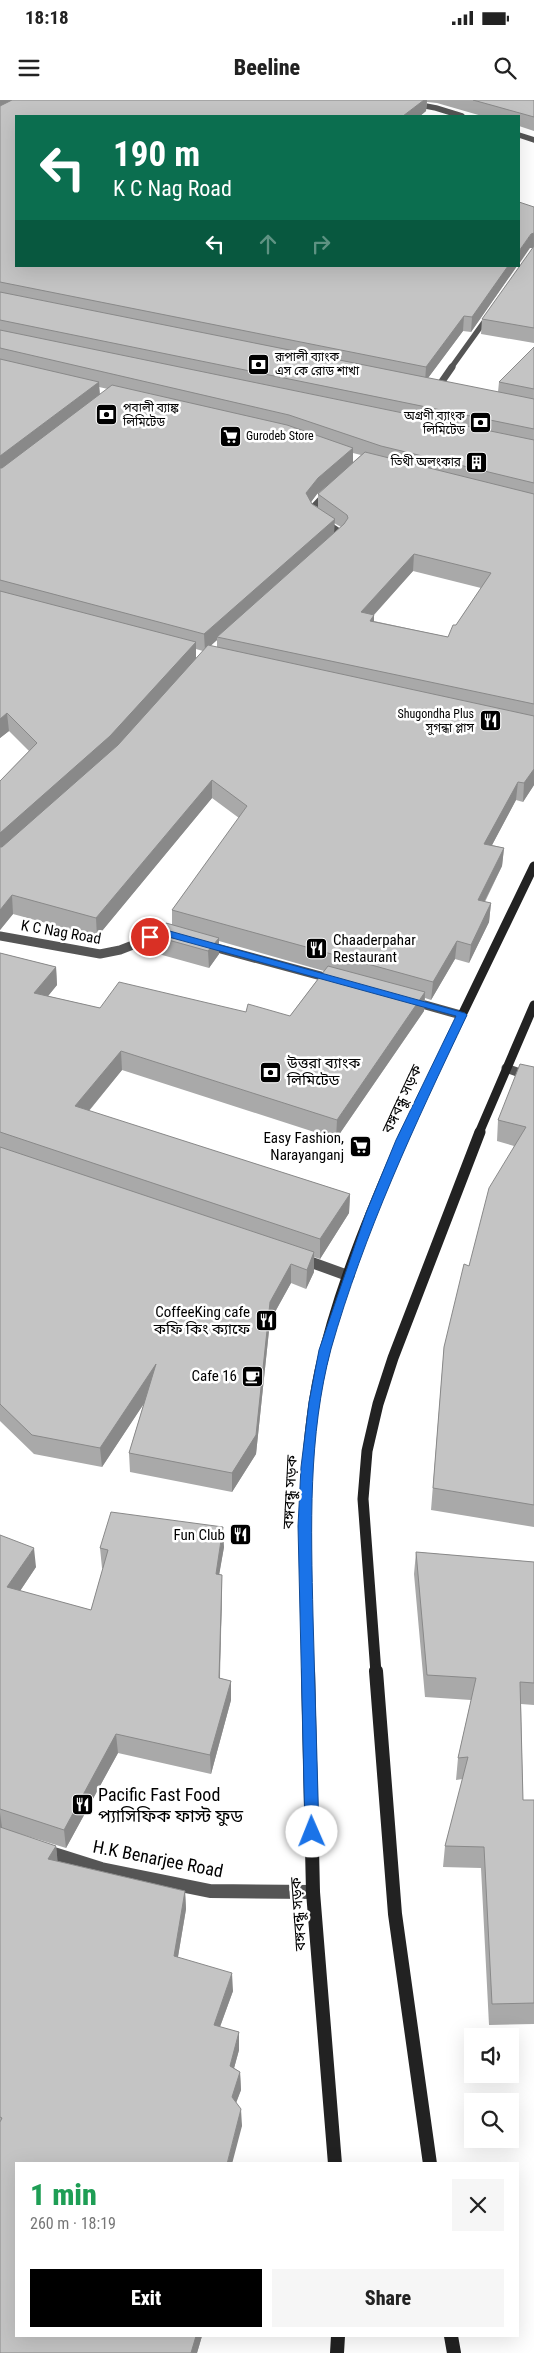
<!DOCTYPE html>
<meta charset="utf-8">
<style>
:root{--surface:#fff;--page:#f6f6f6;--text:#222;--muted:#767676;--accent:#000}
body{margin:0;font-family:"Roboto Condensed","Noto Sans Bengali",sans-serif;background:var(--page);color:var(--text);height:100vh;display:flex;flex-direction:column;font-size:19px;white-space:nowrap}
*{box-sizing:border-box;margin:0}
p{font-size:16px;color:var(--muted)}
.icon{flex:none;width:28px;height:28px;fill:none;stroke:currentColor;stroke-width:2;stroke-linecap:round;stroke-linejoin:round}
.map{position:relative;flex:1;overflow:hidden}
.panel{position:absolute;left:15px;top:2062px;width:504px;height:175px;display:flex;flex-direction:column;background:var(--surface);border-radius:0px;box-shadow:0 5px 20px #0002}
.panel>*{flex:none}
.banner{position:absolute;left:15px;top:15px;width:505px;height:152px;border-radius:0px;box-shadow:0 5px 20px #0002;background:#0b6e4f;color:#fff;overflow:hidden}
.tools{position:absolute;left:464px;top:1928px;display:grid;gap:10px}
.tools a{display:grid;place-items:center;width:55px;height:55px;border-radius:0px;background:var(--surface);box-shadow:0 5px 20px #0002;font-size:25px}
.pin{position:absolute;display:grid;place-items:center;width:42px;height:42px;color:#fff;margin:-21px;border:2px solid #fff;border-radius:50%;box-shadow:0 1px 5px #0007}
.me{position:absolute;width:55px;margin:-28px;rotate:359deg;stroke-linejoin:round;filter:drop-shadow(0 0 4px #0008)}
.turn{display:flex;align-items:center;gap:18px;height:105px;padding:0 15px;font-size:22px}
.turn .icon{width:65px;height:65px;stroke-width:2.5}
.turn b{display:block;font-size:35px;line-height:42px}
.lanes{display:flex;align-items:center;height:48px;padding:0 15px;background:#0003;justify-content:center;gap:25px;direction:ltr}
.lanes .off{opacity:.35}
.round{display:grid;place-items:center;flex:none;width:52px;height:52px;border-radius:0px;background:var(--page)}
.overview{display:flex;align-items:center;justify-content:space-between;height:85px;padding:0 15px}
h1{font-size:30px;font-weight:800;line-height:38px;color:#1e9e55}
.button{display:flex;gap:10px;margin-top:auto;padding:10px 15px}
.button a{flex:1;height:58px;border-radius:0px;background:var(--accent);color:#fff;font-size:20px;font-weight:800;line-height:58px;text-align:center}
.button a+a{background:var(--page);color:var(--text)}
.status{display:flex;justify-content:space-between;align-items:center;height:35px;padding:0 25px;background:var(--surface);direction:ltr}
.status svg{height:14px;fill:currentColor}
header{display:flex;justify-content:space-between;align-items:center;height:65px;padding:0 15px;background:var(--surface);font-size:22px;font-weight:800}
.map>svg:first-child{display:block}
</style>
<div class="status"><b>18:18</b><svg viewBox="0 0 49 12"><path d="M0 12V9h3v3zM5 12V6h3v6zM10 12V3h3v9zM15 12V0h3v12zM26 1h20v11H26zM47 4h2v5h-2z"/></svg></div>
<header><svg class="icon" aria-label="menu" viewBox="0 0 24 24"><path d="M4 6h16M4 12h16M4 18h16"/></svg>Beeline<svg class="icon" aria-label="search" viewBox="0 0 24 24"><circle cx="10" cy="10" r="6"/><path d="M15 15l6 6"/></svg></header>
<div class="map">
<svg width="534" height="2253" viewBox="0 0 534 2253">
<rect width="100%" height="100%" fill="#fff"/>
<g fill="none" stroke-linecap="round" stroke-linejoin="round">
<path stroke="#555" stroke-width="9" d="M 506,968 L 534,978"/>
<path stroke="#555" stroke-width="5.5" d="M 395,0 L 436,8 L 462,16
M 519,35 L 534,40
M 451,268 L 489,215"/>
<path stroke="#555" stroke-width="7" d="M 436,290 L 452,267
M 327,393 L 311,410 L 315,416 L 342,434 L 339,438"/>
<path stroke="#555" stroke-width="9" d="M 0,836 L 100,854 L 120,850 L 156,836 L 168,834
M 206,845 L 332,879
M 411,901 L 461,915"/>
<path stroke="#555" stroke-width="11" d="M 302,1159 L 349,1176"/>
<path stroke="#555" stroke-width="14" d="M 44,1751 L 101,1769 L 210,1791 L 313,1792"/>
<path stroke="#222" stroke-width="9" d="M 405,1033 L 534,766
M 479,1033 L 534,905"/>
<path stroke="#222" stroke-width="11" d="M 308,1573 C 306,1472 299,1370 320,1271 C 338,1189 372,1109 406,1032
M 376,1573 L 363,1399 L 367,1351 L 378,1304 L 393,1258 L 480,1032"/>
<path stroke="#222" stroke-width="14" d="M 308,1571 L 313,1792 L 335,2064
M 376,1571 L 395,1814 L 430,2064
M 451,2236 L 454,2253
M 337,2253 L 338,2236"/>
</g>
<path fill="#a9a9a9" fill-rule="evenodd" d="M 0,0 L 534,0 L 534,31 L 519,26 L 519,16 L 482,16 L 437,3 L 427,2 L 426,11 L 420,16 L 16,16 L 16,166 L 517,166 L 471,232 L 463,231 L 428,278 L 498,292 L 499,282 L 534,247 L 534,685 L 523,702 L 516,700 L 492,745 L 504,748 L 502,766 L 485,802 L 491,803 L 489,822 L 469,863 L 455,859 L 431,900 L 425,898 L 424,911 L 336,1039 L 122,970 L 89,1011 L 350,1094 L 349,1113 L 320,1159 L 314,1157 L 314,1172 L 306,1189 L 291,1183 L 270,1221 L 256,1354 L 232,1392 L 130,1372 L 129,1353 L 144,1303 L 102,1367 L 34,1354 L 0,1321 L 0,853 L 56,867 L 57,885 L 48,896 L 100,908 L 246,912 L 290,916 L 324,871 L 219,841 L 219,854 L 209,868 L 155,853 L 154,836 L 172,825 L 172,810 L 239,718 L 212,698 L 97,837 L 13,814 L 0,830 L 0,681 L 29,651 L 9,631 L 0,638 ZM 99,287 L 108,289 L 100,295 ZM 353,353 L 361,355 L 353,362 ZM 322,390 L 318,394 L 318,407 L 312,404 L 311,402 L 317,394 ZM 334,423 L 341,427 L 334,433 ZM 413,471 L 481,488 L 448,537 L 374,521 L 374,515 ZM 217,540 L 217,548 L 210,546 ZM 196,549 L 203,551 L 196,558 Z
M 534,107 L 534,243 L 481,234 L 482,219 L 533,148 L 530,148 Z
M 534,967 L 534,1427 L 431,1410 L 444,1247 L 469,1166 L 514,1046 L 497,1041 L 498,1020 Z
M 0,1435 L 36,1467 L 20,1491 L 91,1510 L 103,1468 L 102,1468 L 100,1448 L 224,1447 L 219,1474 L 222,1475 L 222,1494 L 220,1578 L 231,1581 L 231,1600 L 211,1674 L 118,1653 L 66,1748 L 1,1728 L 56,1746 L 57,1761 L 185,1791 L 186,1809 L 178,1857 L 233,1891 L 220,1927 L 239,1932 L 239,1950 L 234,1968 L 240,1972 L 241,1990 L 236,2002 L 242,2026 L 16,2236 L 202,2236 L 197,2253 L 0,2253 Z
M 416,1452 L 534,1462 L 534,1605 L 521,1604 L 523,1700 L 534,1700 L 534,1924 L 489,1925 L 481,1768 L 443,1767 L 445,1746 L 463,1679 L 456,1680 L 458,1658 L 471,1600 L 425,1597 L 414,1474 Z"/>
<path fill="#898989" d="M 0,0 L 18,0 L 0,10 Z
M 424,0 L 427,0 L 426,11 L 420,16 L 403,16 Z
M 534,133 L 534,148 L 530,148 L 519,164 L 519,151 L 531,134 Z
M 508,166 L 517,166 L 471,232 L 472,217 Z
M 464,216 L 463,231 L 425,282 L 426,267 Z
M 99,282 L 100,298 L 0,373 L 0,356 Z
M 353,348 L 353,364 L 317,394 L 306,409 L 306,393 L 318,378 Z
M 335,419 L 334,435 L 217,537 L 217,540 L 205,551 L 204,534 Z
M 414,454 L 413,471 L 361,529 L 361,512 Z
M 374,515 L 374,532 L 370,521 Z
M 196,542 L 196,560 L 111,654 L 0,753 L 0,733 Z
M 7,613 L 9,631 L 0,638 L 0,619 Z
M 534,669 L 534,685 L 523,702 L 524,683 Z
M 212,680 L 212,698 L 97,837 L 96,818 Z
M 518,682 L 516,700 L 483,762 L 484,744 Z
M 504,748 L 502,766 L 476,818 L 478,800 Z
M 12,795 L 13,814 L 0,830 L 0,810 Z
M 491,803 L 489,822 L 469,863 L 471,845 Z
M 219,838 L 219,854 L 209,868 L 208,851 Z
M 457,841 L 455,859 L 431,900 L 433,882 Z
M 56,867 L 57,885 L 35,912 L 34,893 Z
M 425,892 L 424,911 L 336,1039 L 337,1020 Z
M 121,951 L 122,970 L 77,1025 L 75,1006 Z
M 350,1094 L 349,1113 L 320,1159 L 320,1139 Z
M 314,1152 L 314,1172 L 306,1189 L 307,1170 Z
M 291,1164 L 291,1183 L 270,1221 L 256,1354 L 232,1392 L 232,1373 L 270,1202 Z
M 156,1264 L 157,1284 L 102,1367 L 100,1348 Z
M 223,1427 L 224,1447 L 216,1493 L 216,1474 Z
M 34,1448 L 36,1467 L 10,1506 L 7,1487 Z
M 222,1475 L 222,1494 L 219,1597 L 219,1578 Z
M 231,1581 L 231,1600 L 211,1674 L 210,1655 Z
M 116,1634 L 118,1653 L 66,1748 L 64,1730 Z
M 0,1712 L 2,1728 L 0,1728 Z
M 56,1746 L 58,1764 L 48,1759 Z
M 185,1791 L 186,1809 L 175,1874 L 174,1856 Z
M 232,1873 L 233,1891 L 214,1943 L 214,1925 Z
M 239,1932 L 239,1950 L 230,1983 L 230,1966 Z
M 240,1972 L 241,1990 L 232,2014 L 232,1997 Z
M 241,2009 L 242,2026 L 232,2064 L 227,2064 Z
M 196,2236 L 202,2236 L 197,2253 L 191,2253 Z"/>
<path fill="#c4c4c4" stroke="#898989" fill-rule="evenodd" d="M 12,0 L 424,0 L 403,16 L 16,16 L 16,166 L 508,166 L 472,217 L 464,216 L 426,267 L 0,182 L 0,6 Z
M 473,0 L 534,0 L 534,17 Z
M 519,102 L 534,107 L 534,133 L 531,134 L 519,151 Z
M 534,146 L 534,228 L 482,219 Z
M 0,192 L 534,299 L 534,329 L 0,220 Z
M 0,230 L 534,340 L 534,383 L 381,346 L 289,315 L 0,248 Z
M 534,247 L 534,289 L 499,282 Z
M 0,259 L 99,282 L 0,356 Z
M 112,285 L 287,325 L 353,348 L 318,378 L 306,393 L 312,404 L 335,419 L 204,534 L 0,480 L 0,368 L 2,368 Z
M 365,352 L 534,394 L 534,604 L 217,537 L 344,424 L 348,418 L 347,415 L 318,394 ZM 414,454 L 491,473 L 456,525 L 453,525 L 448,537 L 370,521 L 374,515 L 361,512 Z
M 0,491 L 196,542 L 110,636 L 0,733 L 0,681 L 37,643 L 7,613 L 0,619 Z
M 208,545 L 534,616 L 534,669 L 524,683 L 518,682 L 484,744 L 504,748 L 478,800 L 491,803 L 471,845 L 457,841 L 433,882 L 172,810 L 247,706 L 212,680 L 96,818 L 12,795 L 0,810 L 0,747 L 2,747 L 118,645 Z
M 166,823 L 219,838 L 208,851 L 154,836 Z
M 0,853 L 56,867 L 34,893 L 100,908 L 119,882 L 246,912 L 248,904 L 290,916 L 328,866 L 425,892 L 337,1020 L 121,951 L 75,1006 L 350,1094 L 320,1139 L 0,1032 Z
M 520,964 L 534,967 L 534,1405 L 433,1388 L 444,1247 L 464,1164 L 469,1166 L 489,1088 L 526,1027 L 498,1020 Z
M 0,1047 L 314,1152 L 307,1170 L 291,1164 L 270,1202 L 256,1335 L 232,1373 L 129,1353 L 156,1264 L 100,1348 L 32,1335 L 0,1304 Z
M 111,1412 L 223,1427 L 216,1474 L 222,1475 L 219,1578 L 231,1581 L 210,1655 L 116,1634 L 64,1730 L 0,1709 L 0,1435 L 34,1448 L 7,1487 L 91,1510 L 108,1450 L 100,1448 Z
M 416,1452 L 534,1462 L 534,1583 L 520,1582 L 523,1700 L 534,1700 L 534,1903 L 492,1904 L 484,1747 L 445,1746 L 468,1657 L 458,1658 L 476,1578 L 427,1575 Z
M 0,1727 L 56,1746 L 48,1759 L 185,1791 L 174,1856 L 232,1873 L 214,1925 L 239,1932 L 230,1966 L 240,1972 L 232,1997 L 241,2009 L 227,2064 L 16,2064 L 16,2236 L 196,2236 L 191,2253 L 0,2253 L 0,2022 L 2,2018 L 0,2017 Z"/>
<path fill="#1a73e8" stroke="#114b97" d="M 166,830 L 465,913 L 467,915 C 415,1024 364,1133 331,1249 C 308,1336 311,1427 313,1516 C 315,1588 317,1660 319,1732 L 317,1737 L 312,1739 L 307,1737 L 305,1732 L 298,1426 L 301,1367 L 309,1302 L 319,1250 L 366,1113 L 396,1040 L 456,916 L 165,836 L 150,840 L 145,837 Z"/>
<defs>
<symbol id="bank-square" viewBox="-11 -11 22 22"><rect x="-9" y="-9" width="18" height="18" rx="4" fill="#000" stroke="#fff"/><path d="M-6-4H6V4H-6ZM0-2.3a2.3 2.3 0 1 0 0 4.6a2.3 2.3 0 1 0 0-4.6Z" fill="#fff"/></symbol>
<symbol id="supermarket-square" viewBox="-11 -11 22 22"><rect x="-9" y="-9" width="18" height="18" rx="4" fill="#000" stroke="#fff"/><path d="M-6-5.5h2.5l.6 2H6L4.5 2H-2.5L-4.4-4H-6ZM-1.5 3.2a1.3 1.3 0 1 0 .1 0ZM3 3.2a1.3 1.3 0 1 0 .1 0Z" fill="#fff"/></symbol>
<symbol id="building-square" viewBox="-11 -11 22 22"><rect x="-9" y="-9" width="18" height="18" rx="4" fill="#000" stroke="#fff"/><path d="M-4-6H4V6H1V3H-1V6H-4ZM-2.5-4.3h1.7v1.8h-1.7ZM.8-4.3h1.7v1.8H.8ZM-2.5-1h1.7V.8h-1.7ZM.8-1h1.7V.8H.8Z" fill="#fff"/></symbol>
<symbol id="restaurant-square" viewBox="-11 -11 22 22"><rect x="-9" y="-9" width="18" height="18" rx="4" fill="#000" stroke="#fff"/><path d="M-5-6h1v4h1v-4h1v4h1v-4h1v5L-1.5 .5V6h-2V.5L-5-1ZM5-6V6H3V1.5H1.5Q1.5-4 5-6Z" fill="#fff"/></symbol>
<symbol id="cafe-square" viewBox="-11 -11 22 22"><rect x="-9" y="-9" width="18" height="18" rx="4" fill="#000" stroke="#fff"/><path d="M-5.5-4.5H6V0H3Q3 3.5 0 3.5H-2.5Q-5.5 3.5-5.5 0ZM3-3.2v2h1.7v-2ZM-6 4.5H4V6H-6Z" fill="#fff"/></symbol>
</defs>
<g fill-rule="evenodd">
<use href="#bank-square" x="246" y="252" width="25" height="25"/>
<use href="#bank-square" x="94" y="302" width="25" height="25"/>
<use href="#bank-square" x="468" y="310" width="25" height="25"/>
<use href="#supermarket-square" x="218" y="324" width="25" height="25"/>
<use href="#building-square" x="464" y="350" width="25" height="25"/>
<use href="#restaurant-square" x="478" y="608" width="25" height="25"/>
<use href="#restaurant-square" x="304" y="836" width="25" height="25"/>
<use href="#bank-square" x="258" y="960" width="25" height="25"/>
<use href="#supermarket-square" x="348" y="1034" width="25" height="25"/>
<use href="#restaurant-square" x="254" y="1208" width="25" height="25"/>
<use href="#cafe-square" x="240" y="1264" width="25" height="25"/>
<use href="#restaurant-square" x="228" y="1422" width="25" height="25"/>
<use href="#restaurant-square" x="70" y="1692" width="25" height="25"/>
</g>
<g text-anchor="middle" stroke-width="5" stroke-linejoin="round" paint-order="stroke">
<g font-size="12" fill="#000" stroke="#fff" text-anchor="start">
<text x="275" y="261">রূপালী ব্যাংক<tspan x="275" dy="14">এস কে রোড শাখা</tspan></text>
<text x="123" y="312">পূবালী ব্যাঙ্ক<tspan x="123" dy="14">লিমিটেড</tspan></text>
<text x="465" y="320" text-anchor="end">অগ্রণী ব্যাংক<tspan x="465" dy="14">লিমিটেড</tspan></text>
<text x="246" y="340">Gurodeb Store</text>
<text x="461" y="366" text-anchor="end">তিথী অলংকার</text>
<text x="474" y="618" text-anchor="end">Shugondha Plus<tspan x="474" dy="14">সুগন্ধা প্লাস</tspan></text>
</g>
<g font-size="15" fill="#000" stroke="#fff">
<text transform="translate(61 832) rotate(10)" y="5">K C Nag Road</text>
<text transform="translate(402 999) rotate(-65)" y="5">বঙ্গবন্ধু সড়ক</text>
<text transform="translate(290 1392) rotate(-87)" y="5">বঙ্গবন্ধু সড়ক</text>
<text transform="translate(298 1814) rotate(-94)" y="5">বঙ্গবন্ধু সড়ক</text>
</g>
<g font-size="15" fill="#000" stroke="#fff" text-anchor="end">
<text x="333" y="845" text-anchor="start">Chaaderpahar<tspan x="333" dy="17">Restaurant</tspan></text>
<text x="287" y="968" text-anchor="start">উত্তরা ব্যাংক<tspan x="287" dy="17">লিমিটেড</tspan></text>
<text x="344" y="1043">Easy Fashion,<tspan x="344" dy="17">Narayanganj</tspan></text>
<text x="250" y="1217">CoffeeKing cafe<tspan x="250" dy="17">কফি কিং ক্যাফে</tspan></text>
<text x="237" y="1281">Cafe 16</text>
<text x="225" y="1440">Fun Club</text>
</g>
<g font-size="18" fill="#000" stroke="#fff" text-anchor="start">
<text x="98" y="1701">Pacific Fast Food<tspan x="98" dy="21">প্যাসিফিক ফাস্ট ফুড</tspan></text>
</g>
<g font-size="18" fill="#000" stroke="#fff">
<text transform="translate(158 1759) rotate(11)" y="6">H.K Benarjee Road</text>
</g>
</g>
</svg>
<div class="tools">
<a><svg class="icon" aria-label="sound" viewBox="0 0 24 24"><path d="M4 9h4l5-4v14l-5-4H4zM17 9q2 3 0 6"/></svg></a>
<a><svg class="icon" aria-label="search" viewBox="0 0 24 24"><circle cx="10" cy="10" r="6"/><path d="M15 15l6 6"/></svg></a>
</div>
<div class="pin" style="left:150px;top:837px;background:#d93025"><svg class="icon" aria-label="arrive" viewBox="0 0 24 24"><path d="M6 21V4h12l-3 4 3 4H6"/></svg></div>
<svg class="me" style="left:312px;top:1732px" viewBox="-20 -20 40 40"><circle r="19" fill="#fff"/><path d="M0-13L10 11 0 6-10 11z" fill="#1a73e8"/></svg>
<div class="banner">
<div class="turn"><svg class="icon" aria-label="left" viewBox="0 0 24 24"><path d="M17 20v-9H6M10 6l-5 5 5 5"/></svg><div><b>190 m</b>K C Nag Road</div></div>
<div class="lanes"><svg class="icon" aria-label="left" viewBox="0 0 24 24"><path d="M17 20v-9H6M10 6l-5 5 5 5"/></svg><svg class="icon off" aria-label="ahead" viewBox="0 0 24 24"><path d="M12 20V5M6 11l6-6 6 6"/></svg><svg class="icon off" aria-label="right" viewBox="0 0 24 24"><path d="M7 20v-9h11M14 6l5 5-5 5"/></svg></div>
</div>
<section class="panel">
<div class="overview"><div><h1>1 min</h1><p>260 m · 18:19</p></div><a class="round"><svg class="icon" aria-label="close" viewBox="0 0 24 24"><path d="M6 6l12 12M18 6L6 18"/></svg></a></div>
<div class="button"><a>Exit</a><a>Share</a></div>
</section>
</div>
